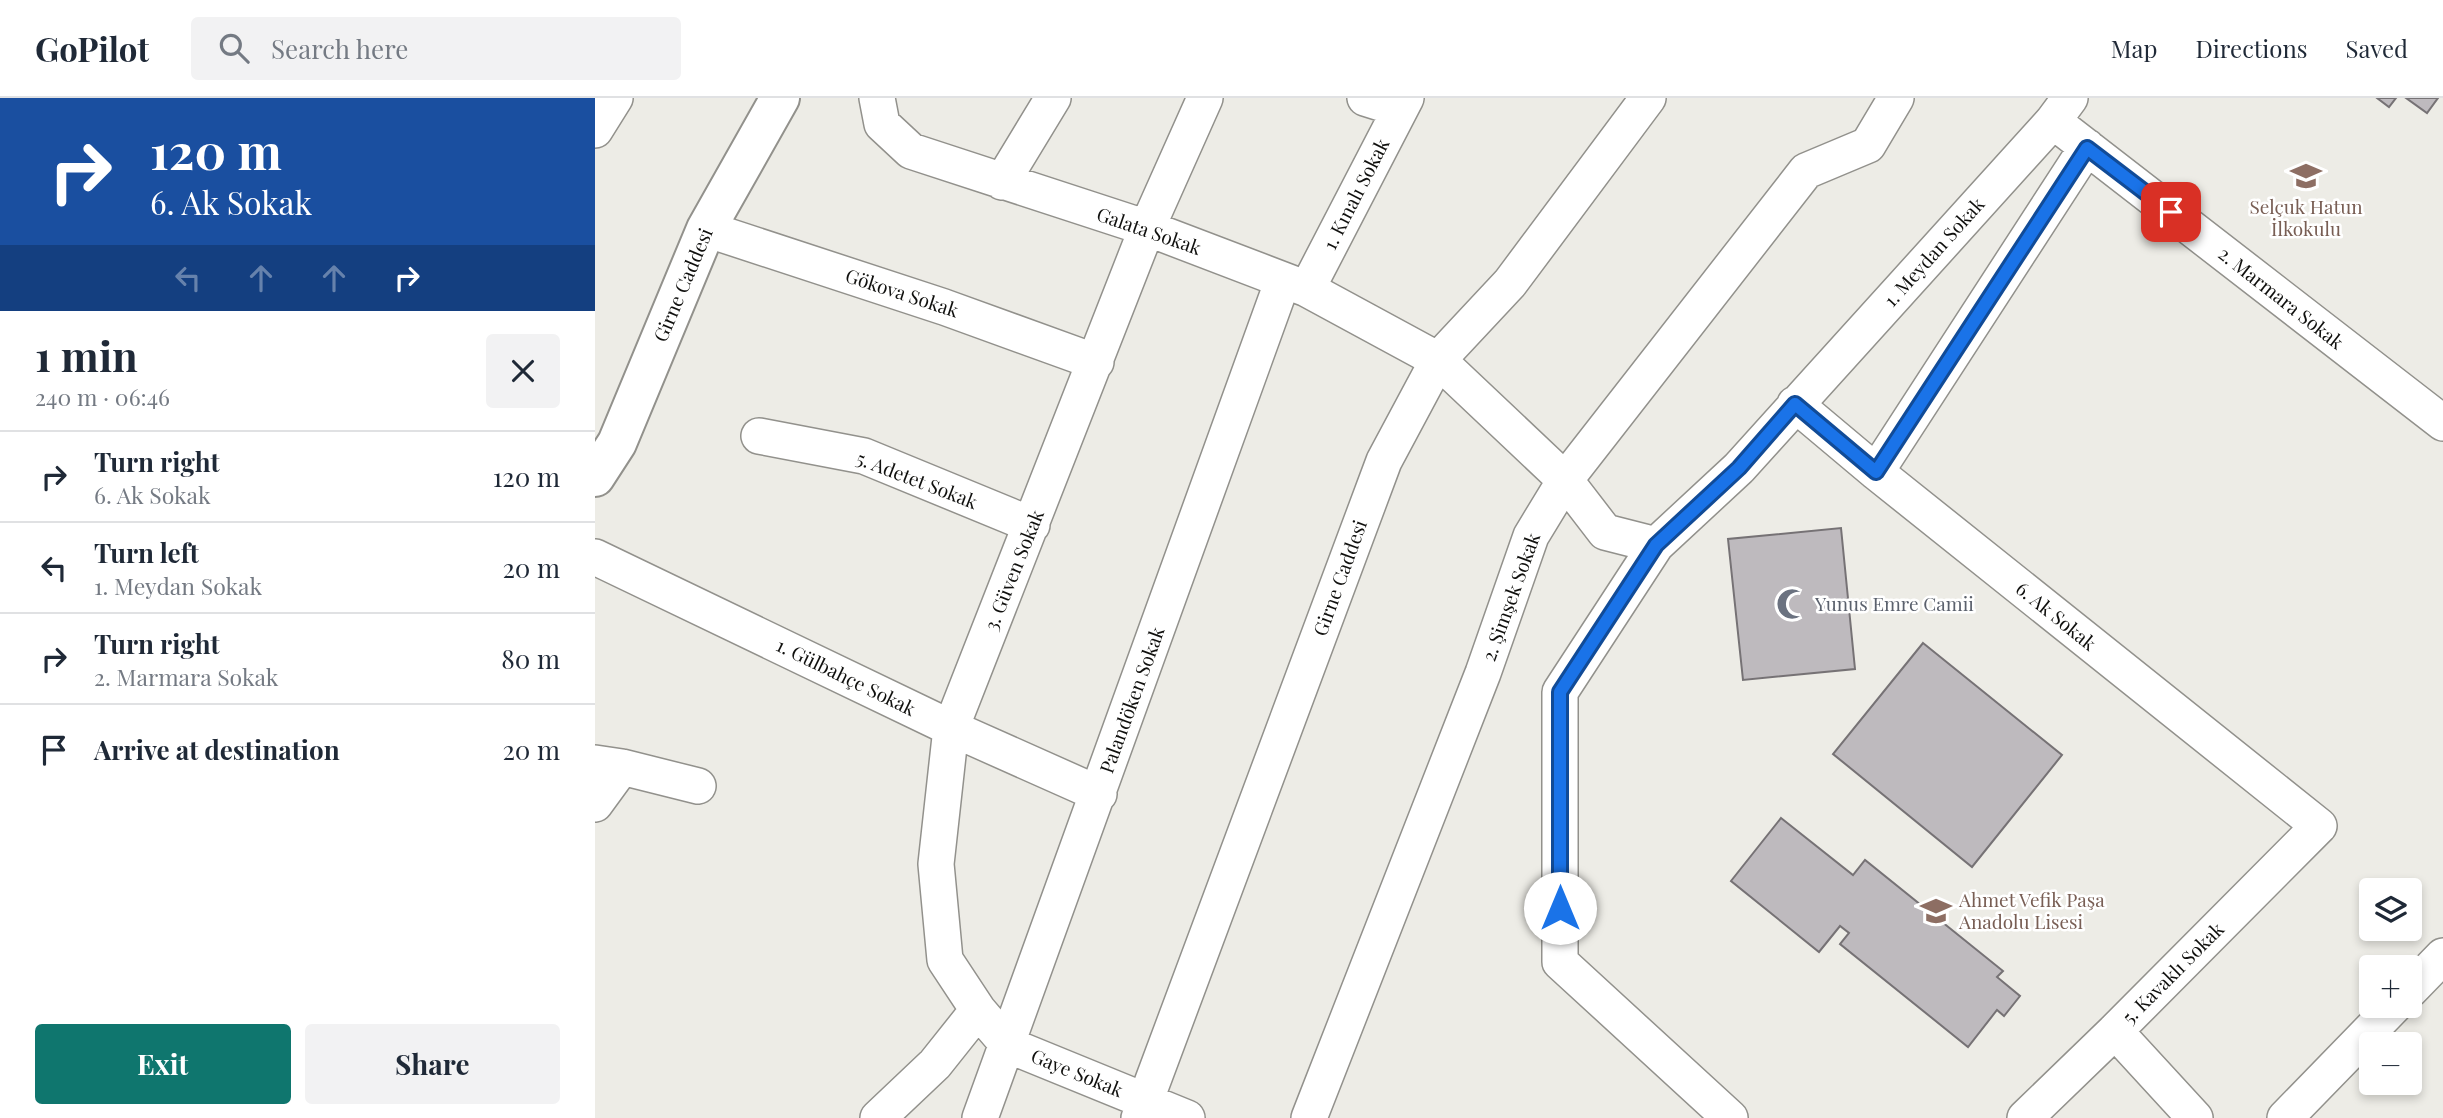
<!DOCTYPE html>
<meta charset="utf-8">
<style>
:root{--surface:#fff;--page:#f2f2f3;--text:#1f2937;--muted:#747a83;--line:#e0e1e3;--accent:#0f766e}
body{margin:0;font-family:"Playfair Display",serif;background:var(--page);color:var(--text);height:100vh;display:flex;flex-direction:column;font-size:26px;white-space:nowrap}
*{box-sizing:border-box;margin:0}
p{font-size:23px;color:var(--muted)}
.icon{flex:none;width:38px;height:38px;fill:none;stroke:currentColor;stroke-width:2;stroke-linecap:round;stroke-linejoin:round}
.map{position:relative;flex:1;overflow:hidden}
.panel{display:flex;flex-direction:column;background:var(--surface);width:595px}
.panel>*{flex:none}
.top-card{background:#1a4fa0;color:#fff;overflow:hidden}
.tools{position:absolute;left:1764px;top:780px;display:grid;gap:14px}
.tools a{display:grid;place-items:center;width:63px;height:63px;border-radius:7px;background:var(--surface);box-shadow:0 4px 10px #0003;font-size:35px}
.pin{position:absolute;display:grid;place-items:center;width:60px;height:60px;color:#fff;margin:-30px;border-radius:14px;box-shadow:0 4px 10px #0006}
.me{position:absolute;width:77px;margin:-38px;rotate:0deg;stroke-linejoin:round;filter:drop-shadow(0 0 5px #0008)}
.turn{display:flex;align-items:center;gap:24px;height:147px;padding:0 35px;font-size:32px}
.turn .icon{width:91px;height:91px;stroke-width:2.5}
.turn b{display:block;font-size:49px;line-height:60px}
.lanes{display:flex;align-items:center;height:66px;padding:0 35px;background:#0003;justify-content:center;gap:35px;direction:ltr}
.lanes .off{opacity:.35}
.round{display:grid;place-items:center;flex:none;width:74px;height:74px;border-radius:7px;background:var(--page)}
.headline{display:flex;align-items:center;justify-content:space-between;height:119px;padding:0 35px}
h1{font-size:42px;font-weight:700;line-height:52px}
.cta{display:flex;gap:14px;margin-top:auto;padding:14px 35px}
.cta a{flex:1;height:80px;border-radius:7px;background:var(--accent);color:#fff;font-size:28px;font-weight:700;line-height:80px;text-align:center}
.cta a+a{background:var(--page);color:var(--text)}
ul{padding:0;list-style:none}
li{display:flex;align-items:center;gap:21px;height:91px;padding:0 35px;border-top:2px solid var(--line)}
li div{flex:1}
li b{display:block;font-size:26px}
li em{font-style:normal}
header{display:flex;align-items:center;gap:42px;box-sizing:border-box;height:98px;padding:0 35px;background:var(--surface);border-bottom:2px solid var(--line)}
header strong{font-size:33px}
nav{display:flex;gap:38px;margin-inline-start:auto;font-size:24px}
.search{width:490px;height:63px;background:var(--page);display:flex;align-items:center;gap:18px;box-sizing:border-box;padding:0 24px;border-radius:7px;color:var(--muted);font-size:26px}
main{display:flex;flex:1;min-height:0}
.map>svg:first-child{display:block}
</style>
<header>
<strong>GoPilot</strong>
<div class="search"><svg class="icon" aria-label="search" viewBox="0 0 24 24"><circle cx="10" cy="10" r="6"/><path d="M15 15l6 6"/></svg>Search here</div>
<nav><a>Map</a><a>Directions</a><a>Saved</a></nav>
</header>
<main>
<section class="panel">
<div class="top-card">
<div class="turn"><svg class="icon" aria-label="right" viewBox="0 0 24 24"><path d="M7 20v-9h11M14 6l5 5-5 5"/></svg><div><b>120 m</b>6. Ak Sokak</div></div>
<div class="lanes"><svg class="icon off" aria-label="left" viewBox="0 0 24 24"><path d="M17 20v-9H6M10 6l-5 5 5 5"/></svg><svg class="icon off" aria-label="ahead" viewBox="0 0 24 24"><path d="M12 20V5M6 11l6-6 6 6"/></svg><svg class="icon off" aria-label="ahead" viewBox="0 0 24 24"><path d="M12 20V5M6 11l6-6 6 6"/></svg><svg class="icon" aria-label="right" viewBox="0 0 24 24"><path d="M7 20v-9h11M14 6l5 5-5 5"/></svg></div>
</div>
<div class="headline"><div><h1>1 min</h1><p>240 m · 06:46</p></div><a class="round"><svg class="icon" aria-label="close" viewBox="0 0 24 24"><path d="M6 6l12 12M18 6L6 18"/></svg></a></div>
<ul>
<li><svg class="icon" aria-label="right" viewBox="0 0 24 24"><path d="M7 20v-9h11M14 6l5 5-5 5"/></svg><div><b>Turn right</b><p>6. Ak Sokak</p></div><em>120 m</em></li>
<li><svg class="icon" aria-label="left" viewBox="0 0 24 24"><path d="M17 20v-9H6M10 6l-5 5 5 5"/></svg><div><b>Turn left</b><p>1. Meydan Sokak</p></div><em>20 m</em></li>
<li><svg class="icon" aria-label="right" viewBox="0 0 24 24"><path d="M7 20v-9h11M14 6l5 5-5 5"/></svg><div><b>Turn right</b><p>2. Marmara Sokak</p></div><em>80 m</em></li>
<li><svg class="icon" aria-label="arrive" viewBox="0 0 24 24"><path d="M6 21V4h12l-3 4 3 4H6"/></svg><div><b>Arrive at destination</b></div><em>20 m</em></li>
</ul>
<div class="cta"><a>Exit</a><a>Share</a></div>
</section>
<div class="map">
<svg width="1848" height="1020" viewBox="0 0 1848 1020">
<rect width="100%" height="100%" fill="#edece6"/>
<path fill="#bebabe" stroke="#767275" stroke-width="2" d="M 1782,0 L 1801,0 L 1794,9 Z
M 1811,0 L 1843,0 L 1832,15 Z
M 1246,430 L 1260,571 L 1148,582 L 1133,441 Z
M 1328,545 L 1467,657 L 1377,769 L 1238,656 Z
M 1186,720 L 1258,777 L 1270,762 L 1408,873 L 1402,879 L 1425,898 L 1409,918 L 1402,912 L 1373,949 L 1245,846 L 1254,835 L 1245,828 L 1224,854 L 1136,783 Z"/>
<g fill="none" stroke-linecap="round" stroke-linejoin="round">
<defs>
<path id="street" d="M 282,0 L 287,26 L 316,53 L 552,130 L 712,191 L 843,262 L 970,382 L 1010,434 L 1061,447
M 770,0 L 805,11
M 1458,23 L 1848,325
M 0,32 L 20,0
M 407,84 L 458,0
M 111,131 L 349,209 L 501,264
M 712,191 L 811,0
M 1200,306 L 1281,374 L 1724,728 L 1520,933 L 1430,1020
M 164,338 L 269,358 L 437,427
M 1281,374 L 1492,49
M 0,459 L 356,630 L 504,696
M 0,665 L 27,669 L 103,688
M 0,706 L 27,669
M 1815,892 L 1848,858
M 1520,933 L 1600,1020
M 283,1020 L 340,966 L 383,912
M 385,1020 L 688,182
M 544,1020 L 789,363 L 843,262 L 915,185 L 1053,0
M 592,1020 L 413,947 L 383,912 L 350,862 L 341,766 L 356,630 L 552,130 L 610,0
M 714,1020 L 888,575 L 936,438 L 970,382 L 1211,73 L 1273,47 L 1301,0
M 1135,1020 L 965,864 L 965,594 L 1061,447 L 1144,370 L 1458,23 L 1475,0
M 1690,1020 L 1799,908"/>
<path id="secondary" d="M 0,379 L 22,345 L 111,131 L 185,0"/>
</defs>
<use href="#street" stroke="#92918c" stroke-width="38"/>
<use href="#secondary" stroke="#92918c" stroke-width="42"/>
<use href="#street" stroke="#fff" stroke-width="35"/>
<use href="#secondary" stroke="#fff" stroke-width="38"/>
</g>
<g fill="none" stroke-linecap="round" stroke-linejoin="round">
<defs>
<path id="route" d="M 965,810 L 965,594 L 1061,447 L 1144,370 L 1200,306 L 1281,374 L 1492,50 L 1576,114"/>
</defs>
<use href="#route" stroke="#114b97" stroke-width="18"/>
<use href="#route" stroke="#1a73e8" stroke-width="12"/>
</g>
<defs>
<symbol id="school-bare" viewBox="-9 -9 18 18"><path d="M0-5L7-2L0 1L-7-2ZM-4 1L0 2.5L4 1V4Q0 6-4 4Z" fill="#8d6e63" stroke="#fff" stroke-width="2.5" paint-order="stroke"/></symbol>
<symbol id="mosque-bare" viewBox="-9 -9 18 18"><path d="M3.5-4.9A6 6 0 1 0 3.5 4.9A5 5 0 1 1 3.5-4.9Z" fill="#6b7280" stroke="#fff" stroke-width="2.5" paint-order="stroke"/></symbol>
</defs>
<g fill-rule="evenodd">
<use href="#school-bare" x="1689" y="56" width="44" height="44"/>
<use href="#mosque-bare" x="1175" y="484" width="44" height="44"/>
<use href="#school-bare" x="1319" y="791" width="44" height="44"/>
</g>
<g text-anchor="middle" stroke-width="5" stroke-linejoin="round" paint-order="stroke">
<g font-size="19" fill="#10100e" stroke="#fff">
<text transform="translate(761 96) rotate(-63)" y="7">1. Kınalı Sokak</text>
<text transform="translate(554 133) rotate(19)" y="7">Galata Sokak</text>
<text transform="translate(1339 154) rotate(-48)" y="7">1. Meydan Sokak</text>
<text transform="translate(88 187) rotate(-67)" y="7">Girne Caddesi</text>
<text transform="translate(307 195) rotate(18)" y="7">Gökova Sokak</text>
<text transform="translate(1686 200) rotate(38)" y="7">2. Marmara Sokak</text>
<text transform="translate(322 382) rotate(21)" y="7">5. Adetet Sokak</text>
<text transform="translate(419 472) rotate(-68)" y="7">3. Güven Sokak</text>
<text transform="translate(745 480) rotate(-70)" y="7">Girne Caddesi</text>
<text transform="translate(916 499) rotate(-70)" y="7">2. Şimşek Sokak</text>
<text transform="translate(1461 518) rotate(39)" y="7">6. Ak Sokak</text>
<text transform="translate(251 579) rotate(26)" y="7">1. Gülbahçe Sokak</text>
<text transform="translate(537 602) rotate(-70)" y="7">Palandöken Sokak</text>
<text transform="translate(1578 875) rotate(-45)" y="7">5. Kavaklı Sokak</text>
<text transform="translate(482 975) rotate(22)" y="7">Gaye Sokak</text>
</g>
<g font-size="19" fill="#785e54" stroke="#fff">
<text x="1711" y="116">Selçuk Hatun<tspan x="1711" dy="22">İlkokulu</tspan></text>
<text x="1364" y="809" text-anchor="start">Ahmet Vefik Paşa<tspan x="1364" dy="22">Anadolu Lisesi</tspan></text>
</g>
<g font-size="19" fill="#5b616d" stroke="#fff" text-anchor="start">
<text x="1220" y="513">Yunus Emre Camii</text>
</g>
</g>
</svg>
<div class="tools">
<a><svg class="icon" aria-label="layers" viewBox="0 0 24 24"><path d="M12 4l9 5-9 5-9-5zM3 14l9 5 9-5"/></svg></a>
<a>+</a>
<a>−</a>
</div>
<div class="pin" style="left:1576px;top:114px;background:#d93025"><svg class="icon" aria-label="arrive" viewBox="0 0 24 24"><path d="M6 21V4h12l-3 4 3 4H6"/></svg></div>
<svg class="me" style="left:965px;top:810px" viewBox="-20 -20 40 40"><circle r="19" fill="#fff"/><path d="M0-13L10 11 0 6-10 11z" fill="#1a73e8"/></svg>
</div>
</main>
